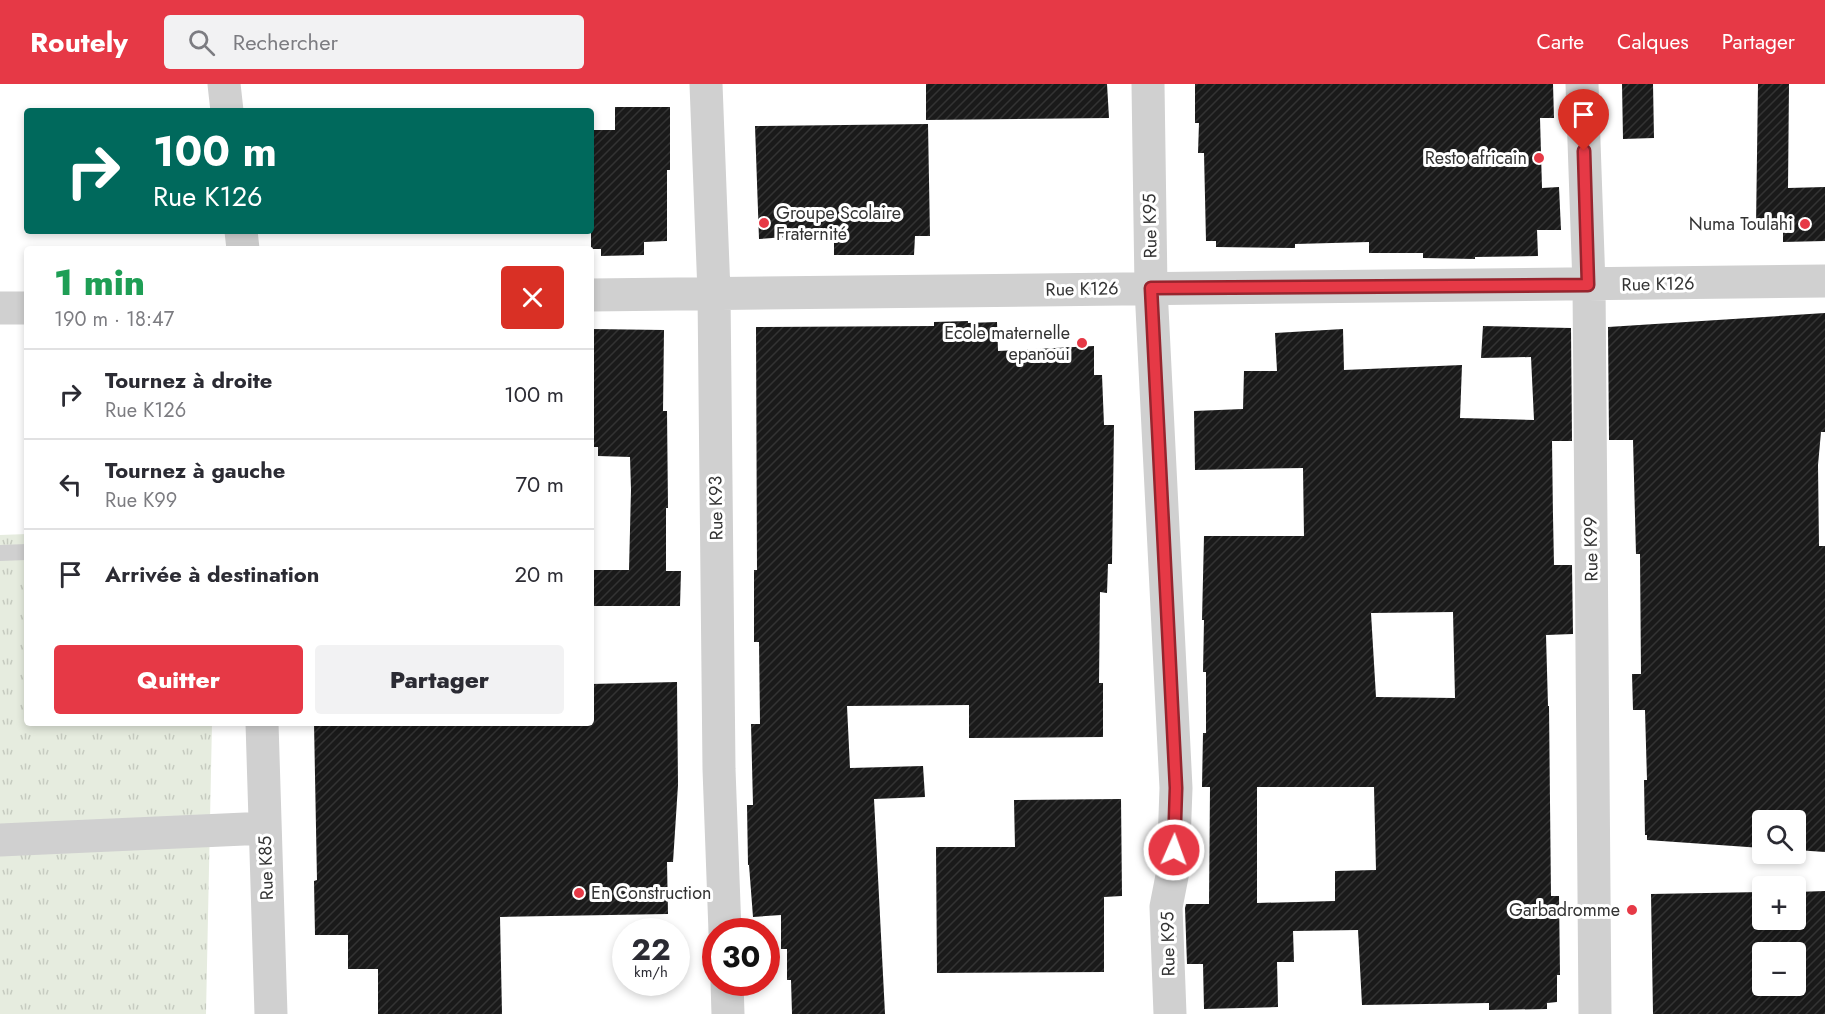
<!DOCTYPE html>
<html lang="fr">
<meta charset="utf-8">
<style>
:root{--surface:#fff;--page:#f2f2f3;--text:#2b2b33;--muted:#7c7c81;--line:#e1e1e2;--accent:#e63946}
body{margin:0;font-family:Jost,sans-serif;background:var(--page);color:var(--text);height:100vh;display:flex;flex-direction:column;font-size:22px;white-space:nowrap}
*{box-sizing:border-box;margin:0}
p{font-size:20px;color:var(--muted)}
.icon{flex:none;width:33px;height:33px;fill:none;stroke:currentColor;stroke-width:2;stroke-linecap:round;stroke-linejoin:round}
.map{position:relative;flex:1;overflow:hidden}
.details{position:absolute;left:24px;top:162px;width:570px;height:480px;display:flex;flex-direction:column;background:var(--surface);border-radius:6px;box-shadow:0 3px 9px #0003}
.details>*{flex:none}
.banner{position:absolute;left:24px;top:24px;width:570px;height:126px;border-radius:6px;box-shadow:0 3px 9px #0003;background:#00695c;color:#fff;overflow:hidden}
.fabs{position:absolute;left:1752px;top:726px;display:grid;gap:12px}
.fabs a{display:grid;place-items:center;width:54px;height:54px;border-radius:6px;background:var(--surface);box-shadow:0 3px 9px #0003;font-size:30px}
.speed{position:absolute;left:612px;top:834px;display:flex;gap:12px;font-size:30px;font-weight:700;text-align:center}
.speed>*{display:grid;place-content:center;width:78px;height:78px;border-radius:50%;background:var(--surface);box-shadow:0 3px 9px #0003;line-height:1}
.speed small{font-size:15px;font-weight:400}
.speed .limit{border:9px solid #d22;background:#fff;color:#111}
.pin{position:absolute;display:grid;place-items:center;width:51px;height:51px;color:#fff;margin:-62px -26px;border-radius:50% 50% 50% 0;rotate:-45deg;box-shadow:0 0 6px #0007}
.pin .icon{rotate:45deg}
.me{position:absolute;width:66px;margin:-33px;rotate:2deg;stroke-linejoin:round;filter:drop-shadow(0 0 4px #0008)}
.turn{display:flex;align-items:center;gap:21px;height:126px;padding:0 30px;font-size:27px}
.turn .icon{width:78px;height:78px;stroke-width:2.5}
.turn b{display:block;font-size:42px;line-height:51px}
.round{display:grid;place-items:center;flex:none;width:63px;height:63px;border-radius:6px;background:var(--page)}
.overview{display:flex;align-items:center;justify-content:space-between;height:102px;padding:0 30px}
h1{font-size:36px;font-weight:800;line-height:45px;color:#1e9e55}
.cta{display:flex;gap:12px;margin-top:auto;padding:12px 30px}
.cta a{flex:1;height:69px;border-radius:6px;background:var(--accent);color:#fff;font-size:24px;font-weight:800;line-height:69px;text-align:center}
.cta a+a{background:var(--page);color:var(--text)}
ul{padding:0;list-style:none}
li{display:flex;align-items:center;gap:18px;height:90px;padding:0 30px;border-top:2px solid var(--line)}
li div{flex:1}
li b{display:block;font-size:22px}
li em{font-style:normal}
header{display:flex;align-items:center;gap:36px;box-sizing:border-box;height:84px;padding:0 30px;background:var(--accent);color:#fff}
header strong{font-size:28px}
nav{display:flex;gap:33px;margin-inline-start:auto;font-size:21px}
.search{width:420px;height:54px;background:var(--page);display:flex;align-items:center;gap:15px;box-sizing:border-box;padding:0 21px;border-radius:6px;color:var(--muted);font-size:22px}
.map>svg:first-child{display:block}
</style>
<header>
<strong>Routely</strong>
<div class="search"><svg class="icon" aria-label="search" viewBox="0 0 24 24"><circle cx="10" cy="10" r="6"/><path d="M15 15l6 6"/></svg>Rechercher</div>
<nav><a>Carte</a><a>Calques</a><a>Partager</a></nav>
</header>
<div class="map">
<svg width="1825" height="930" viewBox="0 0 1825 930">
<defs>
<pattern id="grass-tufts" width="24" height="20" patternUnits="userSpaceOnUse" patternTransform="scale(1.5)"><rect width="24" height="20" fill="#e6ecdf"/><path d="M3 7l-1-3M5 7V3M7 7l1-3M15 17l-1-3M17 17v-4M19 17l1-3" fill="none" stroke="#c6cbc0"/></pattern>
<pattern id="building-hatch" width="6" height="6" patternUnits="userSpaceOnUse" patternTransform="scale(1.5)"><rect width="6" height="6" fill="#1a1a1a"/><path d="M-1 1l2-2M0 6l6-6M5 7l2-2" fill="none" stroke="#333"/></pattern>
</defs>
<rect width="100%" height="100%" fill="#fff"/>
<path fill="url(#grass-tufts)" d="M 27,450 L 27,639 L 212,639 L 206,930 L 0,930 L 0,451 Z"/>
<path fill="url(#building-hatch)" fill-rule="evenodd" d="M 926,0 L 1107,0 L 1109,34 L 926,36 Z
M 1195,0 L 1553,0 L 1554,34 L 1540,34 L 1542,104 L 1559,103 L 1561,146 L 1537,146 L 1538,172 L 1475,173 L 1475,175 L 1423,174 L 1423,169 L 1369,169 L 1369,158 L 1295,160 L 1295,164 L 1216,163 L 1216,157 L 1206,157 L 1204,69 L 1198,69 L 1199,39 L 1195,39 Z
M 1622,0 L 1653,0 L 1654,54 L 1623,55 Z
M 1758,0 L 1789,0 L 1788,104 L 1825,103 L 1825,157 L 1783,158 L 1783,141 L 1756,142 Z
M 615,23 L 670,23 L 670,86 L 667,86 L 667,157 L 644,158 L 644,171 L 601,172 L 601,165 L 591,165 L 591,46 L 615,46 Z
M 928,40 L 930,152 L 915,152 L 914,171 L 834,171 L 834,153 L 828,153 L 828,150 L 759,155 L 755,42 Z
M 1825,229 L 1825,348 L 1821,348 L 1818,381 L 1819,462 L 1825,462 L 1825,768 L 1796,766 L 1796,736 L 1762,736 L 1762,764 L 1647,756 L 1647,751 L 1645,751 L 1644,696 L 1647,696 L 1645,626 L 1633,626 L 1632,590 L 1641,590 L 1640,470 L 1636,470 L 1633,356 L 1609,356 L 1608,243 Z
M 968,237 L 968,239 L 997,238 L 998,267 L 1094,262 L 1094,291 L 1102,291 L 1104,341 L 1114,341 L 1112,480 L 1108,480 L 1107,509 L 1100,508 L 1099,599 L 1103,599 L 1103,653 L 969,654 L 969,621 L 847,622 L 850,684 L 923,682 L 925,713 L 874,715 L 885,930 L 792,930 L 791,896 L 787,896 L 787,865 L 781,865 L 781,831 L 753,833 L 749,781 L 748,781 L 747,721 L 753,721 L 751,640 L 760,640 L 759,558 L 754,558 L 754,486 L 757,486 L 756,243 L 934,242 L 934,238 Z
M 1483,242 L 1571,244 L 1572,357 L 1552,357 L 1553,432 L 1554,481 L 1572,481 L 1573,550 L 1546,551 L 1548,622 L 1549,622 L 1551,812 L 1559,812 L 1560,891 L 1557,891 L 1557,918 L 1547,919 L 1547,925 L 1489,926 L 1489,919 L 1362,921 L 1358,846 L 1293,847 L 1294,878 L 1277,878 L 1278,923 L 1204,925 L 1203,880 L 1187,880 L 1185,824 L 1186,820 L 1209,820 L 1210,703 L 1202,703 L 1203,649 L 1206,649 L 1206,588 L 1203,588 L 1204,536 L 1202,536 L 1204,452 L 1304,452 L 1303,384 L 1195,386 L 1194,327 L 1243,325 L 1244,287 L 1277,287 L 1275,249 L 1343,245 L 1344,286 L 1462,281 L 1460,334 L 1534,336 L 1531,273 L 1481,274 ZM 1453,528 L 1455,614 L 1376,613 L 1371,529 ZM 1257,703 L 1374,703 L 1376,786 L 1335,787 L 1335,817 L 1257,819 Z
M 591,245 L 664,246 L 663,327 L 667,327 L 668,424 L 666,424 L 666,487 L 681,487 L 680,522 L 592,522 L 592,486 L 629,486 L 631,406 L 630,373 L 598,372 L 598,363 L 591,363 Z
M 677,598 L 678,701 L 673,778 L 667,778 L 668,830 L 500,833 L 502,930 L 378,930 L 378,885 L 348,885 L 348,851 L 315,851 L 314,797 L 317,796 L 314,639 L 591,639 L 591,600 Z
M 1121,715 L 1122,812 L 1104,813 L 1104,888 L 937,889 L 936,763 L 1015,763 L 1014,716 Z
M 1825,807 L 1825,930 L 1653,930 L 1651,810 L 1762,808 L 1762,836 L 1796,836 L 1796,808 ZM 1762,868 L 1796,868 L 1796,902 L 1762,902 Z"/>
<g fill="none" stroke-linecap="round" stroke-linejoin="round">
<path stroke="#d0d0d0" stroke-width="16" d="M 0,469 L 27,468"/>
<path stroke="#d0d0d0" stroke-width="33" d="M 224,0 L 227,27
M 706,0 L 714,209 L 719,685 L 725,848
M 1148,0 L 1151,204 L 1176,704 L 1173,787 L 1166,823 L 1170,930
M 1582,0 L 1589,201 L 1595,930
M 241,147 L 243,165
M 591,211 L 1825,197
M 0,224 L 27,224
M 262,639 L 271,930
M 0,756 L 265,744
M 727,898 L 728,930"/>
</g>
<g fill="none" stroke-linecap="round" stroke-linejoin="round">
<defs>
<path id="route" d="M 1174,766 L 1176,704 L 1151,204 L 1588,201 L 1584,67"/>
</defs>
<use href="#route" stroke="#96252e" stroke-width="15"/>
<use href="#route" stroke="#e63946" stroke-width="10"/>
</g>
<g fill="#e63946" stroke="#fff" stroke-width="2">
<circle cx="1539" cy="74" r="6"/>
<circle cx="764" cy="139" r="6"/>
<circle cx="1805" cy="140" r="6"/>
<circle cx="1082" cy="259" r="6"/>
<circle cx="579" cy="809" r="6"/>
<circle cx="1632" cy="826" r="6"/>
</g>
<g text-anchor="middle" stroke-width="6" stroke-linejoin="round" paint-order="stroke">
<g font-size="18" fill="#333" stroke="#fff" text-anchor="end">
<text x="1527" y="80">Resto africain</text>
<text x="776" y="135" text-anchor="start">Groupe Scolaire<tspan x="776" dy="21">Fraternité</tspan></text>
<text x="1793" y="146">Numa Toulahi</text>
<text x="1070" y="255">Ecole maternelle<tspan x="1070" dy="21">epanoui</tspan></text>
<text x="591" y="815" text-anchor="start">En Construction</text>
<text x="1620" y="832">Garbadromme</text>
</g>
<g font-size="18" fill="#333" stroke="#fff">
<text transform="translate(1150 142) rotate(-91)" y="6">Rue K95</text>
<text transform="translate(1658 200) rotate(-1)" y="6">Rue K126</text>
<text transform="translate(1082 205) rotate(-1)" y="6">Rue K126</text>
<text transform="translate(716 424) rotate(-91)" y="6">Rue K93</text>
<text transform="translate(1591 465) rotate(-91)" y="6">Rue K99</text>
<text transform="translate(266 784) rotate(-92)" y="6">Rue K85</text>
<text transform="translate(1168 860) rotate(-91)" y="6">Rue K95</text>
</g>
</g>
</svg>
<div class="fabs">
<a><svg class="icon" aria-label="search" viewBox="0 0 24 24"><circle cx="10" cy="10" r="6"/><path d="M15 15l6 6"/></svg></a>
<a>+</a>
<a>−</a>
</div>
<div class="speed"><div>22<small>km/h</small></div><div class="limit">30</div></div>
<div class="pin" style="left:1584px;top:67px;background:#d93025"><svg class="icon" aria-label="arrive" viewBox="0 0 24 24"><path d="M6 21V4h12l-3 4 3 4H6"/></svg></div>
<svg class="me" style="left:1174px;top:766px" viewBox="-20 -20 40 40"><circle r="17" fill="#e63946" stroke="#fff" stroke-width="3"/><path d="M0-11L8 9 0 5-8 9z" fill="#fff"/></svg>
<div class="banner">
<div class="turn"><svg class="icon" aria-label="right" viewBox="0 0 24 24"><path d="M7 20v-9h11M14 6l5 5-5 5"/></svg><div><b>100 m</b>Rue K126</div></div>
</div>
<section class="details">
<div class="overview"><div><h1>1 min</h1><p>190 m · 18:47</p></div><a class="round" style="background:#d93025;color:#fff"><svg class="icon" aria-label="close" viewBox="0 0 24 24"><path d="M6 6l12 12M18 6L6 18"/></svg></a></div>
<ul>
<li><svg class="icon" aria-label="right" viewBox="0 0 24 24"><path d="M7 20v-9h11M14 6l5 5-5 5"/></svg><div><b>Tournez à droite</b><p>Rue K126</p></div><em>100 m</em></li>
<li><svg class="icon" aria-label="left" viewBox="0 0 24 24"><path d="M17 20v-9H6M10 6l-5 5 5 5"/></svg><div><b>Tournez à gauche</b><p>Rue K99</p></div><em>70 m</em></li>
<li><svg class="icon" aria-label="arrive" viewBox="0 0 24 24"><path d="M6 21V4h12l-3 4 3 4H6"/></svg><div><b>Arrivée à destination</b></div><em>20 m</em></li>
</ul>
<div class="cta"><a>Quitter</a><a>Partager</a></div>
</section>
</div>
